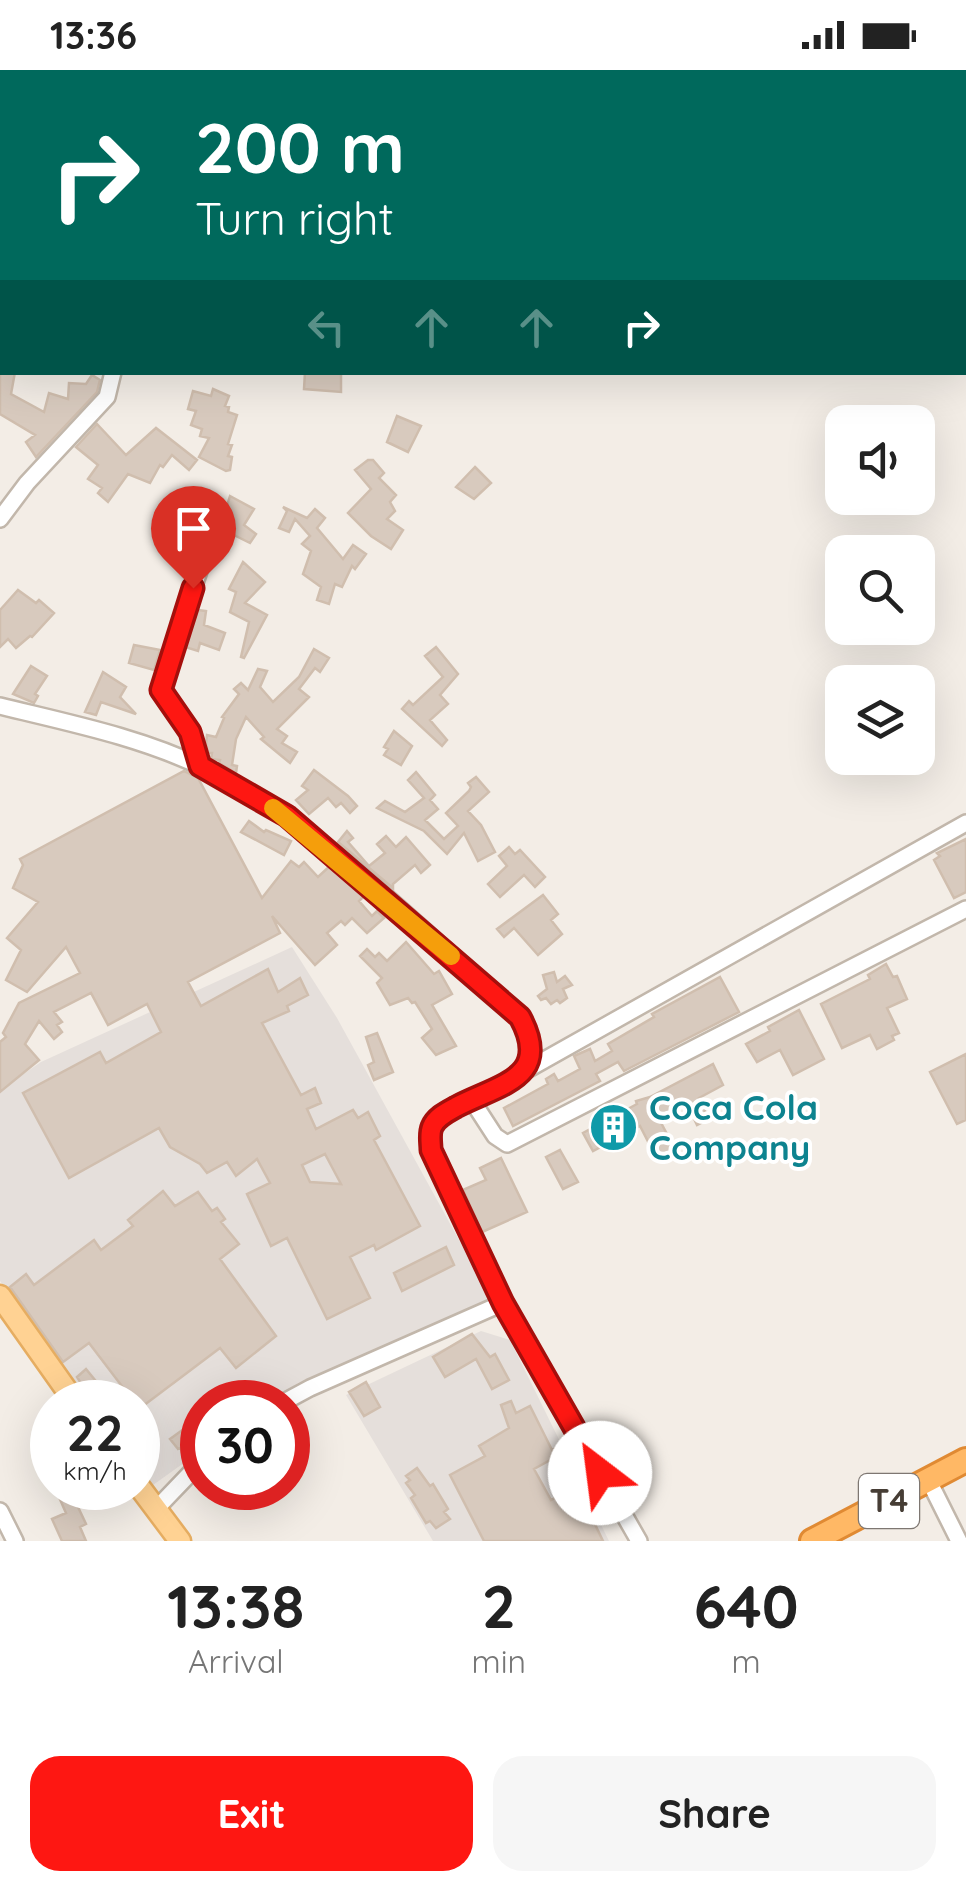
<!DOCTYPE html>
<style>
:root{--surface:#fff;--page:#f6f6f6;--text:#222;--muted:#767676;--accent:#fe1712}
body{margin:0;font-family:Quicksand,sans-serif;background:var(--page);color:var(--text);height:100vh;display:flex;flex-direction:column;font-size:38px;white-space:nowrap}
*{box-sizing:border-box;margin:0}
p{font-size:32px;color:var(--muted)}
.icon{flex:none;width:55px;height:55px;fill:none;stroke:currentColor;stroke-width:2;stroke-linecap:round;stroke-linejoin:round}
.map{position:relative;height:1471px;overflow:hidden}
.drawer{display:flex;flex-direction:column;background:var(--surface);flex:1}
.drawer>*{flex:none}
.guide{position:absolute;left:0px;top:0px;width:968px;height:305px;box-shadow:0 10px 40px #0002;background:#00695c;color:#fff;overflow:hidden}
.tools{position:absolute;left:825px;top:335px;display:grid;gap:20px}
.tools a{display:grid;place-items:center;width:110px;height:110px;border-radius:20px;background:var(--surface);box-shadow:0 10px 40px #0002;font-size:50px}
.speed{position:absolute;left:30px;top:1310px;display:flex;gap:20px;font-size:50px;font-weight:700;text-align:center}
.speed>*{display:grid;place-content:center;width:130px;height:130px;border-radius:50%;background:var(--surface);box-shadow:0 10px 40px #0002;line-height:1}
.speed small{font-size:25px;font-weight:400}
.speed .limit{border:15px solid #d22;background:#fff;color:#111}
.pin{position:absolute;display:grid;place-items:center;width:85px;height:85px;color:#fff;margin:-102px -42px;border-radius:50% 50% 50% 0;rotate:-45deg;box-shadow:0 0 10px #0007}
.pin .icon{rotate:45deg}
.me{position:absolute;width:110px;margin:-55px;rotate:330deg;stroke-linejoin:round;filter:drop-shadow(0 0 8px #0008)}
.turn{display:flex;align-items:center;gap:35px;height:210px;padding:0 30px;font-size:45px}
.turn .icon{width:130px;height:130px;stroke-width:2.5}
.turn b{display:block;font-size:70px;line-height:85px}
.lanes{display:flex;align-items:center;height:95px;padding:0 30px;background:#0003;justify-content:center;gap:50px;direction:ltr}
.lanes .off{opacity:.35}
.eta{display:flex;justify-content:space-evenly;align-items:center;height:170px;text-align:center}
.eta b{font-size:60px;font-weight:700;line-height:70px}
.cta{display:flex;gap:20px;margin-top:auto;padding:20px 30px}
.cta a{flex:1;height:115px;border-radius:30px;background:var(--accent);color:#fff;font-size:40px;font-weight:700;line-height:115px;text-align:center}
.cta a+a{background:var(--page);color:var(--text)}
.status{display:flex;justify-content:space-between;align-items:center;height:70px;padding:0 50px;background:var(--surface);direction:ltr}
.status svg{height:28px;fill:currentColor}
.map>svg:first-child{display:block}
</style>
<div class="status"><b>13:36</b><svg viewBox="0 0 49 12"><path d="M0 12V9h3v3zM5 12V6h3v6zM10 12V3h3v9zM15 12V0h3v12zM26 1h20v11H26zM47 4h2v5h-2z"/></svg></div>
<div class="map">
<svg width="966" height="1471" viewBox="0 0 966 1471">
<rect width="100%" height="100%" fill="#f3ede6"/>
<path fill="#e5dfdb" d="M 292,877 L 337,948 L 492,1230 L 298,1313 L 270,1332 L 202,1332 L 202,1380 L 153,1415 L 138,1395 L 138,1332 L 91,1332 L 0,1211 L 0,1020 L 41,992 Z
M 481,1261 L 510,1270 L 609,1471 L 433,1471 L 346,1325 Z"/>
<path fill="#d8cabe" stroke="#d0beae" stroke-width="2.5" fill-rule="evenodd" d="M 0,302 L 15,302 L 11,324 L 44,342 L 49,323 L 68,329 L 69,313 L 86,314 L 92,305 L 100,310 L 97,322 L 36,387 L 26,372 L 35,365 L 0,344 Z
M 305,302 L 341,303 L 341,322 L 304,319 Z
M 213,319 L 229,326 L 225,336 L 229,337 L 228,342 L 237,345 L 228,374 L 232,375 L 228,386 L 232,387 L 230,400 L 226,401 L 199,387 L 209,368 L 200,366 L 202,359 L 191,355 L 196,341 L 188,339 L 193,321 L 211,326 Z
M 397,346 L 421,356 L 408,382 L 387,372 Z
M 97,354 L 126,385 L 156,358 L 197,390 L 189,400 L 172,385 L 163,397 L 160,395 L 150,413 L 128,404 L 108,432 L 98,423 L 102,418 L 88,409 L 98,395 L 76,377 Z
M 368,390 L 373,390 L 384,403 L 379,408 L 396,425 L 390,432 L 395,441 L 387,449 L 403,460 L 391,479 L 371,466 L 348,443 L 371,419 L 355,400 Z
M 475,397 L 491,413 L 474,429 L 456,417 Z
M 230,426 L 254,439 L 244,455 L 256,464 L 250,473 L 220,458 Z
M 283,437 L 307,448 L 315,439 L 325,448 L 317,458 L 343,489 L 353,475 L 366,484 L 355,499 L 352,496 L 342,517 L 335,514 L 329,534 L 317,530 L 321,517 L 303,504 L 311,481 L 302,474 L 310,466 L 295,449 L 289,462 L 279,458 L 287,441 Z
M 243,492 L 265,512 L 245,533 L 267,545 L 244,588 L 241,587 L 249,552 L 230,542 L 236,522 L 229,519 Z
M 18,520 L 36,533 L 39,530 L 54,543 L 32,567 L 30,566 L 16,578 L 8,569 L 0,577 L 0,540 Z
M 198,540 L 206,541 L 204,555 L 225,563 L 219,580 L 200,573 L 198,581 L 185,577 Z
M 134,575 L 160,580 L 154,600 L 129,593 Z
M 436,577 L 458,604 L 440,625 L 448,634 L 430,650 L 447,670 L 442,676 L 402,639 L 409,631 L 413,635 L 443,607 L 425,586 Z
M 314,579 L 329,588 L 320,602 L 315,598 L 299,619 L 309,627 L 277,659 L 287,666 L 282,673 L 297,682 L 290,693 L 261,669 L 264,667 L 246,647 L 236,669 L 232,695 L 237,696 L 236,703 L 219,693 L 220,690 L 211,689 L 212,683 L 208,683 L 206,674 L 207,665 L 216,667 L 224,648 L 222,647 L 239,624 L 234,619 L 241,613 L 248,620 L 258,599 L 267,601 L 260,617 L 273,632 L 299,607 Z
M 31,596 L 47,606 L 35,624 L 38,626 L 34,633 L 13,624 Z
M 103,602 L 126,617 L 120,627 L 136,644 L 101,632 L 96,645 L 85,642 Z
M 394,661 L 412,676 L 401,695 L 384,685 L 388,679 L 384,677 Z
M 314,700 L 348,726 L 357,736 L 350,743 L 341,733 L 336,737 L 328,728 L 309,744 L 296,730 L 308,720 L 302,716 Z
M 184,701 L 198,708 L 262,828 L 291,791 L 299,797 L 304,792 L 318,807 L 331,795 L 366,824 L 359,831 L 372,846 L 377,841 L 384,848 L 367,863 L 352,848 L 345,855 L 341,851 L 327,863 L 337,875 L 315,895 L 272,846 L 280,863 L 188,912 L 201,936 L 268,899 L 278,922 L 300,908 L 308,925 L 287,936 L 289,941 L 262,953 L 301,1025 L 315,1018 L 321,1033 L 307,1039 L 316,1059 L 353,1040 L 358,1048 L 368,1042 L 380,1066 L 374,1070 L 420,1156 L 376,1180 L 374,1175 L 350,1187 L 370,1228 L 327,1249 L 287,1168 L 271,1176 L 247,1124 L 270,1113 L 257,1089 L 236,1106 L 227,1092 L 207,1103 L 200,1094 L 170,1077 L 159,1058 L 69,1108 L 23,1023 L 100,982 L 106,993 L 161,962 L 147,934 L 108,955 L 91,923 L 54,942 L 62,952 L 57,955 L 62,962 L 54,969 L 39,951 L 25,974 L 39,990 L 0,1022 L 0,972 L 6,967 L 3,963 L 19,933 L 80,903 L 66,877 L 27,922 L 6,910 L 21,880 L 7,868 L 38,832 L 13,818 L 23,795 L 20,789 ZM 325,1084 L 341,1114 L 310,1112 L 302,1095 Z
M 416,702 L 435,725 L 430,730 L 438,739 L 425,750 L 444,769 L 458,756 L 446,743 L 469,721 L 471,717 L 468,713 L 476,707 L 489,722 L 468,741 L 481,755 L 495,782 L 478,791 L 464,763 L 447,784 L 424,761 L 377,738 L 385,731 L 405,742 L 424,728 L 408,710 Z
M 249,751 L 264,762 L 266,760 L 291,771 L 284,785 L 241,762 Z
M 347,761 L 353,768 L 348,772 L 369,796 L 385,783 L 377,774 L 386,766 L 396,777 L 406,767 L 430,795 L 421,803 L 415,795 L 393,814 L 393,818 L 338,772 Z
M 966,769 L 966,822 L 954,828 L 934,790 L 940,786 L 937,783 Z
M 509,777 L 515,784 L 520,780 L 545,807 L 535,817 L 524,805 L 500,827 L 488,814 L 507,796 L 499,786 Z
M 543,825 L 558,844 L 551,850 L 562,864 L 538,885 L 514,858 L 504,867 L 497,859 Z
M 406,872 L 434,904 L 439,901 L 452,924 L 432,935 L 456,976 L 436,985 L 422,968 L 432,959 L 415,932 L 412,933 L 408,928 L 390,935 L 377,913 L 382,908 L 360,886 L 367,879 L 375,887 L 379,883 L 387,891 Z
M 886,894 L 893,907 L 897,906 L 907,929 L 887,938 L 899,963 L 892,966 L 894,970 L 877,979 L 870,965 L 842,978 L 821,934 L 870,909 L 868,905 Z
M 554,902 L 557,912 L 565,906 L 572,915 L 563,919 L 567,928 L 560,933 L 557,930 L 551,934 L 546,928 L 541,930 L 538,926 L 547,919 L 543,905 Z
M 720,907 L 739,942 L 624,1001 L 618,992 L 596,1004 L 600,1011 L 513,1056 L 504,1038 L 548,1014 L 546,1009 L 554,1004 L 558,1011 L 580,999 L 574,986 L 590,979 L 595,991 L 612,981 L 608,974 L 654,947 L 652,944 Z
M 799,940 L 824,989 L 793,1005 L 780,980 L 757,992 L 746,974 L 770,961 L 768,957 Z
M 377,963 L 393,1002 L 374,1010 L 368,995 L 374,992 L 366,967 Z
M 966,984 L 966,1050 L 957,1054 L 930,1002 Z
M 713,994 L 723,1015 L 699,1028 L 709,1049 L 697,1055 L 687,1034 L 659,1049 L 675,1079 L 657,1089 L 640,1056 L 593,1081 L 583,1063 L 637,1034 L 636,1031 L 650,1027 Z
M 560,1080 L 578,1112 L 563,1119 L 546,1087 Z
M 501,1088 L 527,1142 L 482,1162 L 463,1120 L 486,1110 L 480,1098 Z
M 163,1121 L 175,1136 L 198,1122 L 212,1141 L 217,1138 L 225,1149 L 221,1152 L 239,1174 L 220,1189 L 276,1266 L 236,1298 L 220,1278 L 139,1339 L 138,1332 L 134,1332 L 89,1273 L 63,1292 L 10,1217 L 26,1204 L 34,1215 L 94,1170 L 101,1180 L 133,1156 L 128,1150 Z
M 446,1177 L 454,1195 L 402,1221 L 394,1203 Z
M 472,1264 L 490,1287 L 495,1284 L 509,1310 L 492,1319 L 476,1289 L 445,1307 L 433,1287 Z
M 86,1299 L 113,1332 L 93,1332 L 77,1307 Z
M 366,1312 L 380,1337 L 364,1346 L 349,1322 Z
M 511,1331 L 516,1343 L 530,1336 L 552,1380 L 559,1376 L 574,1405 L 566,1410 L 554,1388 L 534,1399 L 551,1430 L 577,1417 L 603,1471 L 484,1471 L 450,1405 L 485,1386 L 479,1376 L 509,1358 L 501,1335 Z
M 202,1346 L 202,1368 L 183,1382 L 180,1378 L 178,1379 L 170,1369 Z
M 417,1398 L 430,1416 L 433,1414 L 448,1439 L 444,1442 L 450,1449 L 436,1458 L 430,1451 L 426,1453 L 411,1428 L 415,1425 L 406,1413 L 410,1410 L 406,1406 Z
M 55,1418 L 69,1418 L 86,1454 L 80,1457 L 86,1471 L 62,1471 L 52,1449 L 66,1443 Z"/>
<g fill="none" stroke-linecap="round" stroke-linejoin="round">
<defs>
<path id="minor" d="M 14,0 L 17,2
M 623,0 L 635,2
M 126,2 L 128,0
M 0,449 L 27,413 L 107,327 L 113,302
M 0,636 C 69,653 140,667 204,698 C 321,756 422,861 520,947 C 565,1031 452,1009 430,1060 L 431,1081 L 503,1233 L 639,1471
M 200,696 L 191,662 L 164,626 L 161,614 L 204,486
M 523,1002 L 966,753
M 471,1029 L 495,1066 L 507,1074 L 966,839
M 284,1332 L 310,1318 L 503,1233
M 929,1411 L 959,1471
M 156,1439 L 202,1391
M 0,1441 L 15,1471"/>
<path id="major" d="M 0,1226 L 75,1332
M 138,1415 L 180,1471"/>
<path id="highway" d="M 812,1471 L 966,1390"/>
</defs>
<use href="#minor" stroke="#c2b7ab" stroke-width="20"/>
<use href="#major" stroke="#e6ad61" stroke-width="25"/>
<use href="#highway" stroke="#e08a33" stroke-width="28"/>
<path stroke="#c1ae99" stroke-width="2.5" stroke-dasharray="5 5" stroke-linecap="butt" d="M 715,2 L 718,0
M 0,35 L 2,33
M 965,71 L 966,71"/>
<use href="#minor" stroke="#fff" stroke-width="15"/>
<use href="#major" stroke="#ffd293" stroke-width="20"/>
<use href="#highway" stroke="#ffb865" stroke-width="22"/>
</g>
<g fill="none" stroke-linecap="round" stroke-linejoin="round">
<defs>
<path id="route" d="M 193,518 L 161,620 L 190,662 L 200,696 L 287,746 L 520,947 C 553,1008 500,1014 456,1037 C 447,1042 436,1047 432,1057 C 429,1064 431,1073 431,1080 L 503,1233 L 600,1403"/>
</defs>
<use href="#route" stroke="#a50f0c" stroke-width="25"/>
<use href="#route" stroke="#fe1712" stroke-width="18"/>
<path stroke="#f59e0b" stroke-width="18" d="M 273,738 L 451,886"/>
</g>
<defs>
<symbol id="building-disc" viewBox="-11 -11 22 22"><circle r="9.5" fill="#0f9aa8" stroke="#fff"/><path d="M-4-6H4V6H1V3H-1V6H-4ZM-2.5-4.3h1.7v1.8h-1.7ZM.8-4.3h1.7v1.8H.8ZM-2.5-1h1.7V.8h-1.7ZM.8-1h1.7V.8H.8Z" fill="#fff"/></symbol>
</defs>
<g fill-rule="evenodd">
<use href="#building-disc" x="586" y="1030" width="55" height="55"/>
</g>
<g text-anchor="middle" stroke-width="8" stroke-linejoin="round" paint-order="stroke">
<rect fill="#fff" stroke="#7e7772" stroke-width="2.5" x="859" y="1404" width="60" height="54" rx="8"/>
<g font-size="32" font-weight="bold" fill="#463d35">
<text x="889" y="1442">T4</text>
</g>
<g font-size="35" font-weight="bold" fill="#0d838f" stroke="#fff" text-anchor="start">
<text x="649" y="1050">Coca Cola<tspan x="649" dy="40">Company</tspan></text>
</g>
</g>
</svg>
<div class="tools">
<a><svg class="icon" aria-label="sound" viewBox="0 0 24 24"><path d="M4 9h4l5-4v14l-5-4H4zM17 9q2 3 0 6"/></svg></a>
<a><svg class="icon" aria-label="search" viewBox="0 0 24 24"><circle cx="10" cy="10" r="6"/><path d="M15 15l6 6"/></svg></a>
<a><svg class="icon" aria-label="layers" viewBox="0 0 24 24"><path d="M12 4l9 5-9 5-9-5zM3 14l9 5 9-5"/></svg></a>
</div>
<div class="speed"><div>22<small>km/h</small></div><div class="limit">30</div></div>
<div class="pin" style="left:193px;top:518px;background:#d93025"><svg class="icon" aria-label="arrive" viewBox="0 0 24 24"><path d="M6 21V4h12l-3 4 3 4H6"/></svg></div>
<svg class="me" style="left:600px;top:1403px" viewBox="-20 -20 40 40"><circle r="19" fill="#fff"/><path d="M0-13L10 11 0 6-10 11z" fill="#fe1712"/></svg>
<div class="guide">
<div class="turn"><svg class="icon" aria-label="right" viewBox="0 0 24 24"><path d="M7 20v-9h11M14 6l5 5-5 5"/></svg><div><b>200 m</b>Turn right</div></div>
<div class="lanes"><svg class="icon off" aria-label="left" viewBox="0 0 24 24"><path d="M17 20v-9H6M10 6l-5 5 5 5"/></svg><svg class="icon off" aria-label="ahead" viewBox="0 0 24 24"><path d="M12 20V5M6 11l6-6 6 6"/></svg><svg class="icon off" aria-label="ahead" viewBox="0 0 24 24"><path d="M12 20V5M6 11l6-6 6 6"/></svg><svg class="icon" aria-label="right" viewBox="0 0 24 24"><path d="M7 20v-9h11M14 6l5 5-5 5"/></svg></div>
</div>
</div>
<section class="drawer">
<div class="eta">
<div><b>13:38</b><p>Arrival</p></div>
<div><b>2</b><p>min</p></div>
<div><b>640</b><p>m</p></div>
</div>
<div class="cta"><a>Exit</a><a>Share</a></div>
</section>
